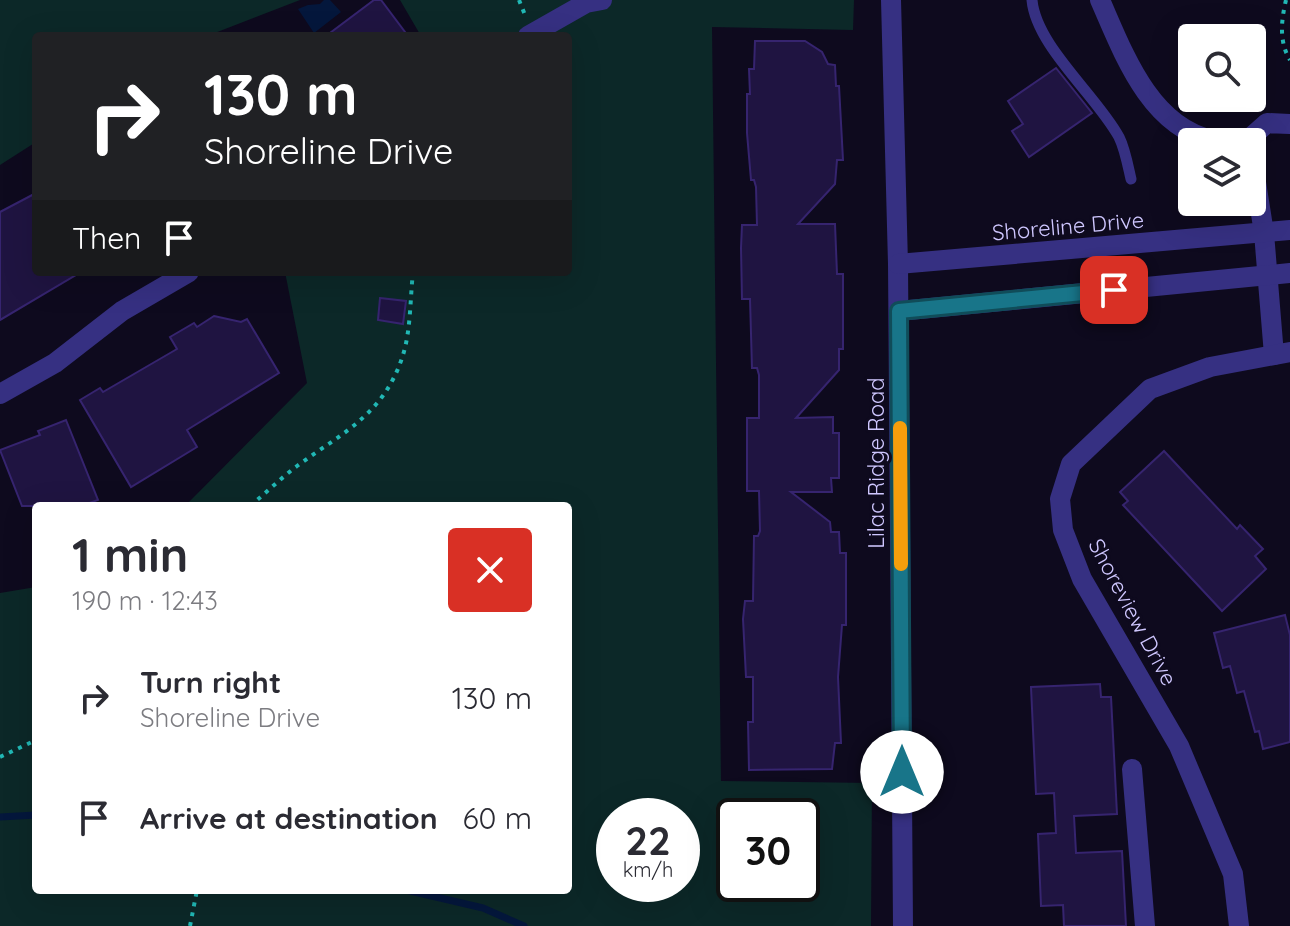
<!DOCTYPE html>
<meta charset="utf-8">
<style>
body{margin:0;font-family:Quicksand,sans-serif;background:#f7f7f7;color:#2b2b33;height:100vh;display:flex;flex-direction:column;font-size:30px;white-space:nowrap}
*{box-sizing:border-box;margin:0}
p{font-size:26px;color:#7c7c81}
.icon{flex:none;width:44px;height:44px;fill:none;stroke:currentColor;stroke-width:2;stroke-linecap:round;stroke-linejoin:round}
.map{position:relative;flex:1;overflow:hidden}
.drawer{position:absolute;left:32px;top:502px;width:540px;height:392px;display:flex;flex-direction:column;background:#fff;border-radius:8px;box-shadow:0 8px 32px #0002}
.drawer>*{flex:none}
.hud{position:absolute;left:32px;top:32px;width:540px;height:244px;border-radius:8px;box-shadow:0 8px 32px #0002;background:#202124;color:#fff;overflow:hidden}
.fabs{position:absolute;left:1178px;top:24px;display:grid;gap:16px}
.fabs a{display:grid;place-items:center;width:88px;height:88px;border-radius:8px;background:#fff;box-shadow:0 8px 32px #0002;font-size:40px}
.speed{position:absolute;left:596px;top:798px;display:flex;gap:16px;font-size:40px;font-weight:700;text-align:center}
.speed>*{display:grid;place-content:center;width:104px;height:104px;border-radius:50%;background:#fff;box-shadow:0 8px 32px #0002;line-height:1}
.speed small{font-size:20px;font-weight:400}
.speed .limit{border:4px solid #111;border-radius:12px;background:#fff;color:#111}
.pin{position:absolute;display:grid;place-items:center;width:68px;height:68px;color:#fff;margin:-34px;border-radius:16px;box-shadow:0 4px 12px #0006}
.me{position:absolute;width:88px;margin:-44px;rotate:0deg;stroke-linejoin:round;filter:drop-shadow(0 0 6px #0008)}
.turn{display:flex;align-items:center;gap:28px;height:168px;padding:0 40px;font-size:36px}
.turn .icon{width:104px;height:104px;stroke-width:2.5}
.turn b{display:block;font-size:56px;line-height:68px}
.then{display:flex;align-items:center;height:76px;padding:0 40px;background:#0003;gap:16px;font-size:30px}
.round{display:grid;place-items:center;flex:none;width:84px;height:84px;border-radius:8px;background:#f7f7f7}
.overview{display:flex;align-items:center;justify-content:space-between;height:136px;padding:0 40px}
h1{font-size:48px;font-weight:700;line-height:60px}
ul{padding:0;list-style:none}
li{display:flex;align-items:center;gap:24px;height:120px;padding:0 40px}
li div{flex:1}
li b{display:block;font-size:30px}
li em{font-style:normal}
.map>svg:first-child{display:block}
</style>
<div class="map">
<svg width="1290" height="926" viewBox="0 0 1290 926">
<rect width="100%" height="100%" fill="#0e0a1e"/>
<g fill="#0c2828" fill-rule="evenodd">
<path d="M0,0h300l-93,36h-171v106l-36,23z"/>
<path d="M400,0h454l-1,30 -141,-3 9,754 151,2 -1,143h-871v-333l36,-6v303h532v-384h-383l122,-123 -22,-111h283v-236h-147zM614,816h68v68h-68zM734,816h68v68h-68z"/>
</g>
<path fill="#04173c" d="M324,0h6l11,12 -27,21 -16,-24 10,-4 12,-1z"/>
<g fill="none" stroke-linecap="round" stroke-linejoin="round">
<g stroke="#04173c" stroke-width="7">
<path d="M0,817l36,-2"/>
<path d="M406,890l77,18 41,18"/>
</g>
</g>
<g fill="#1f1441" stroke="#36246f" stroke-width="2">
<path d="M374,0h7l27,36h-82z"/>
<path d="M755,41h50l17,11 6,12 7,1 1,21h3l4,74h-6l-2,24 -37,40h37l2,50h6v75h-4v21l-43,48 37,-1v16h6v45h-8l1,14h-41l39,30 1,10h8l1,21h6v72h-4l-4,52 3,66h-6l-3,26 -83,1 -1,-48h5v-45h-7l-3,-58 2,-18h8l1,-65h4l2,-5 -1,-40h-12v-73h12v-43l-2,-7h-5l-2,-69h-8l-1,-51 1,-23h15l-1,-38 -2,-7h-3l-4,-47v-39h3l-1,-25h5z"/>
<path d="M1056,68l36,45 -63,44 -17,-26 11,-7 -15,-23z"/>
<path d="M36,193v79h45l-81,48v-108z"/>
<path d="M380,298l26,3 -3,23 -25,-4z"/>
<path d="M214,316l27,6 6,-3 32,54 -92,57 10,17 -66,40 -51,-87 20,-12 3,4 74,-43 -7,-12 24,-14 3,4z"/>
<path d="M66,420l32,80 -17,6h-59l-22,-56 40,-15 -2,-4z"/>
<path d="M1164,451l73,78 3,-4 23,24 -8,7 11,13 -44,42 -99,-106 5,-4 -8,-9z"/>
<path d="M1285,615l5,20v107l-27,7 -4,-18 -4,1 -11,-41 -7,2 -7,-27 -7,2 -9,-35z"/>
<path d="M1100,684l1,13h10l6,117 -43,2 2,37 46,-2 4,75h-62l-1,-21 -22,1 -3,-72 18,-1 -2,-40 -18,1 -5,-107z"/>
</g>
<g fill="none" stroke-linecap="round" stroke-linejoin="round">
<g stroke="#21b8b5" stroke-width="4" stroke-dasharray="4 6" stroke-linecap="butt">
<path d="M519,0l6,15"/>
<path d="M1286,0c-5,21 -7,42 4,60"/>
<path d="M250,506c16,-13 31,-28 47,-40 45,-33 86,-51 105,-108 9,-26 8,-59 11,-86"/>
<path d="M0,757l36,-17"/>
<path d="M190,926l7,-36"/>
</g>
<path stroke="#363082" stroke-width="11" d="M1032,0c4,46 65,96 87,137 6,12 9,29 12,42"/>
<g stroke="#363082" stroke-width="20">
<path d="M891,0l7,264 5,662"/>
<path d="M1100,0c23,52 49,126 112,140 11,3 26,-1 37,-1"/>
<path d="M528,36l58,-33 16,-3"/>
<path d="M1250,142l-1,-3 18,-16 23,1"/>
<path d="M1252,157l12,76 10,122"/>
<path d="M898,264l392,-34"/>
<path d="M899,311l391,-38"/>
<path d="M0,394l55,-31 67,-52 67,-39"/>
<path d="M1132,769l13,157"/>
<path d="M1239,926l-6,-52 -54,-128 -97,-167 -19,-49 -3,-31 11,-35 79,-75 60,-22 80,-15"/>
</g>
</g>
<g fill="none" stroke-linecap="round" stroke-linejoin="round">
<defs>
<path id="route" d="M902,772l-3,-461 215,-21"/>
</defs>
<use href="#route" stroke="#104c59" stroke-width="20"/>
<use href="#route" stroke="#187589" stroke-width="14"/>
<path stroke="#f59e0b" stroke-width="14" d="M900,428l1,136"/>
</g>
<g text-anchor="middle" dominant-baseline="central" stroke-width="6" stroke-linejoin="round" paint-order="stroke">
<g font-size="22" fill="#cfc7ff" stroke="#0e0a1e">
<text transform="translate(1068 226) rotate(-5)">Shoreline Drive</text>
<text transform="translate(876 463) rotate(-90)">Lilac Ridge Road</text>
<text transform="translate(1133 612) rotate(62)">Shoreview Drive</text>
</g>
</g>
</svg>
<div class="fabs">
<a><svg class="icon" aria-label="search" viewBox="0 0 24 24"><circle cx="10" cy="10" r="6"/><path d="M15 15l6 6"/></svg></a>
<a><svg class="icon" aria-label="layers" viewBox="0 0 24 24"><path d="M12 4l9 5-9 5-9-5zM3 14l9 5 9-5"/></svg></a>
</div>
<div class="speed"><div>22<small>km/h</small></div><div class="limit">30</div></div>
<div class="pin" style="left:1114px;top:290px;background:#d93025"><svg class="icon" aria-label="arrive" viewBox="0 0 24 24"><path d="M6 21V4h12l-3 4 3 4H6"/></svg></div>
<svg class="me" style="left:902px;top:772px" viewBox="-20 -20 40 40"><circle r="19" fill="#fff"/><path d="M0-13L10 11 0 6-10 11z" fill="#187589"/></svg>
<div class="hud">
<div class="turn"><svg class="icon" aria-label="right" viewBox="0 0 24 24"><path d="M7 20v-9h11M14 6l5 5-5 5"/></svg><div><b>130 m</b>Shoreline Drive</div></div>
<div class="then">Then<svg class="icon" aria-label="arrive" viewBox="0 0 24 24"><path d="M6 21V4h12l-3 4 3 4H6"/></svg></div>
</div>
<section class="drawer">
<div class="overview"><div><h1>1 min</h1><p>190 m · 12:43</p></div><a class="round" style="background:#d93025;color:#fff"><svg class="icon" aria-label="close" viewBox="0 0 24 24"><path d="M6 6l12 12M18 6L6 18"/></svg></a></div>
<ul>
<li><svg class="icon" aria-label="right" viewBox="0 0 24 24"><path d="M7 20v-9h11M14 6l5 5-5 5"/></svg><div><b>Turn right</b><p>Shoreline Drive</p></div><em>130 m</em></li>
<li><svg class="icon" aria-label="arrive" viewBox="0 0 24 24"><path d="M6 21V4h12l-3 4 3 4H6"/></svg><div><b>Arrive at destination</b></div><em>60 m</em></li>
</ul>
</section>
</div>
